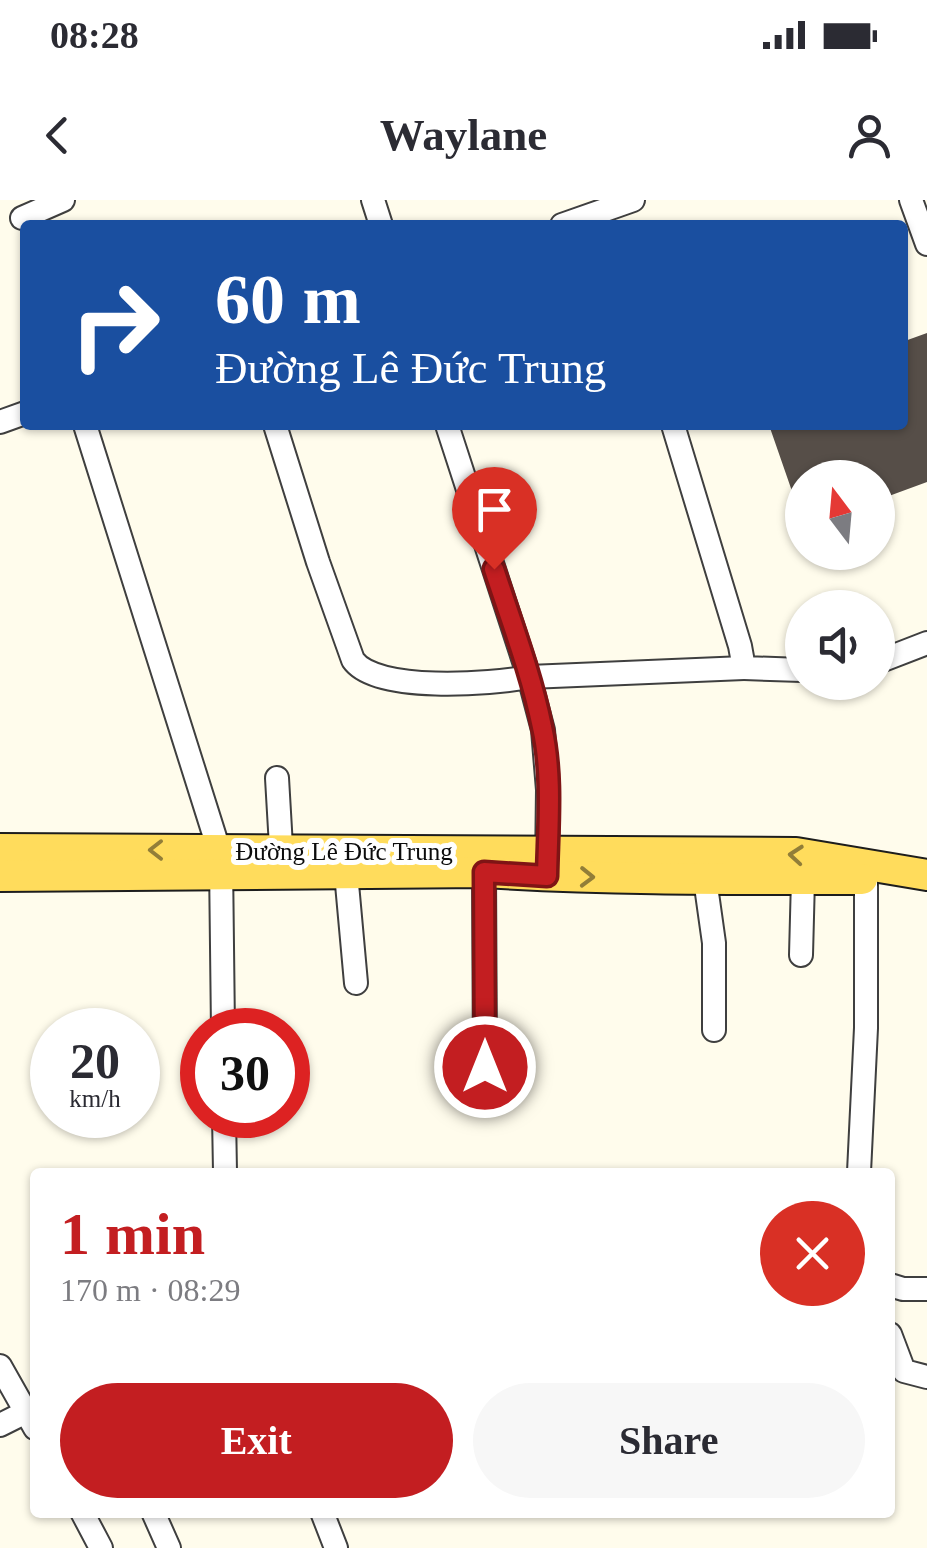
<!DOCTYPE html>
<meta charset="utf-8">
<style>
body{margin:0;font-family:Georgia,serif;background:#f7f7f7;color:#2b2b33;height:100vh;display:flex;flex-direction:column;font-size:38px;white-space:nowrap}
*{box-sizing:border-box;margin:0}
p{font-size:32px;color:#7c7c81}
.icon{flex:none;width:55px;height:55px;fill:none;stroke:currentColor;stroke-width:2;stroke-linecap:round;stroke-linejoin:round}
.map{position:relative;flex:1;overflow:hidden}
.drawer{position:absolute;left:30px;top:968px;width:865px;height:350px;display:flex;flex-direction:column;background:#fff;border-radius:10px;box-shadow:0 2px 8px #0004}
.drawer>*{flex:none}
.guide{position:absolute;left:20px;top:20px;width:888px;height:210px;border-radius:10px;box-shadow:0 2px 8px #0004;background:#1a4fa0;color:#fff;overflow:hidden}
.needle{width:65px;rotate:344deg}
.tools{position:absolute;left:785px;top:260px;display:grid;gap:20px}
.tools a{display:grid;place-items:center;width:110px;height:110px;border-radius:50%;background:#fff;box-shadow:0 2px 8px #0004;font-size:50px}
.speed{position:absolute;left:30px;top:808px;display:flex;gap:20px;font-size:50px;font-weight:700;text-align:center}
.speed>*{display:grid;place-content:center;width:130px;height:130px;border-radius:50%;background:#fff;box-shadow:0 2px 8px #0004;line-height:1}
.speed small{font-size:25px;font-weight:400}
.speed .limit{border:15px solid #d22;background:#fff;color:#111}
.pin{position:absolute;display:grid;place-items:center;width:85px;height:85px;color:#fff;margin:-102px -42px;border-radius:50% 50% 50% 0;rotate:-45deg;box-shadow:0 0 10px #0007}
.pin .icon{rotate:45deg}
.me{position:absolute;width:110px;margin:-55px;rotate:0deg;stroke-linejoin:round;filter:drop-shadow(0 0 8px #0008)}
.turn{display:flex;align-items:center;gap:35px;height:210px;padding:0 30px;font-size:45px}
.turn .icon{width:130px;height:130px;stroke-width:2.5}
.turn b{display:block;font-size:70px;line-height:85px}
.round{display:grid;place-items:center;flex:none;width:105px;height:105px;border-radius:52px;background:#f7f7f7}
.summary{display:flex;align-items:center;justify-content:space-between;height:170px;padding:0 30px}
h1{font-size:60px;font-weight:700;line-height:75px;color:#c31e21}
.action{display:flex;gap:20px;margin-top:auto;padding:20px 30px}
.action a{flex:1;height:115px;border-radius:60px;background:#c31e21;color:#fff;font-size:40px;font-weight:700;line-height:115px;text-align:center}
.action a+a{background:#f7f7f7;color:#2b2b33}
.status{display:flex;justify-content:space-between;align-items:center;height:70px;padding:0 50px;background:#fff;direction:ltr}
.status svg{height:28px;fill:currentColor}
header{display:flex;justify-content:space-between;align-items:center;height:130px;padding:0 30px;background:#fff;font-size:45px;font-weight:700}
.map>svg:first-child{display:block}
</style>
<div class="status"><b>08:28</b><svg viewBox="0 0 49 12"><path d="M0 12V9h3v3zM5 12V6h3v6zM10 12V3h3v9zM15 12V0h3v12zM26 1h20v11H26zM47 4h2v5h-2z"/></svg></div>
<header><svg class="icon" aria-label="back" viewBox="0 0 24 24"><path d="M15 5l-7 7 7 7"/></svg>Waylane<svg class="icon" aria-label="person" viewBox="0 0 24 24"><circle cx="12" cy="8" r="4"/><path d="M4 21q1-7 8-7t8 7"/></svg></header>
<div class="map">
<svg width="927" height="1348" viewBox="0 0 927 1348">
<rect width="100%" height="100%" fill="#fffcec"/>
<path fill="#564e48" d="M927,133v149l-49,18v-22h-76v42l-33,-95h133v-83z"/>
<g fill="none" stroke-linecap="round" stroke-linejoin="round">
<defs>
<g id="minor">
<path d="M373,0l8,25"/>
<path d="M911,0l16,44"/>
<path d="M22,18l41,-18"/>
<path d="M562,25l71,-25"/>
<path d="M0,222l25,-9"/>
<path d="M85,225l134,425 2,12 2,168"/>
<path d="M275,225l43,137 35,98c23,33 138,24 176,17l215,-9"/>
<path d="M447,225l82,252 14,53 5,60 -1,77"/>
<path d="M673,225l67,221 4,22 58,2"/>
<path d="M878,462l49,-19"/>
<path d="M277,578l5,86"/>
<path d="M484,672l1,195"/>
<path d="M346,673l10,110"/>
<path d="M705,679l9,64v87"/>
<path d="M801,755l2,-76"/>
<path d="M224,915l1,57"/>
<path d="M859,972l7,-144v-149"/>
<path d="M890,1085l13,4h24"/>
<path d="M890,1134l14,37 23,6"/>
<path d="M0,1166l35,62"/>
<path d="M0,1225l26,-13"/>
<path d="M82,1312l19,36"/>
<path d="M153,1312l16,36"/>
<path d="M322,1312l14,36"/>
</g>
<g id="major">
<path d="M0,649l796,4 131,22"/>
<path d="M0,676l484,-4c126,8 252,7 378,7"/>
</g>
</defs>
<use href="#minor" stroke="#3f3f3f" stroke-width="26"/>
<use href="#major" stroke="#1d1d1d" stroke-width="34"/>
<use href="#minor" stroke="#fff" stroke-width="22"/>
<use href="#major" stroke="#ffdc5c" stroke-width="30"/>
</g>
<defs><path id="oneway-chevron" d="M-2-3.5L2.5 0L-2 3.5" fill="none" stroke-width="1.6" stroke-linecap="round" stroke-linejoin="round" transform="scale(2.5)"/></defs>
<g stroke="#927e38">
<use href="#oneway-chevron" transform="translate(156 650) rotate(-180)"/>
<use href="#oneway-chevron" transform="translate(796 655) rotate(-175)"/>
<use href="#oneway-chevron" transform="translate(587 677) rotate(1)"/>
</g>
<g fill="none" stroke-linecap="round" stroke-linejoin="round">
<defs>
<path id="route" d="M485,867l-1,-195 63,4c1,-49 6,-101 -5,-149 -11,-54 -31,-106 -48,-158"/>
</defs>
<use href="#route" stroke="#7f1415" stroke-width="25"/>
<use href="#route" stroke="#c31e21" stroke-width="18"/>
</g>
<g text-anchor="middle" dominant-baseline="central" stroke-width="10" stroke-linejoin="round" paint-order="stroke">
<g font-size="25" fill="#0c0c0c" stroke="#fff">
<text x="344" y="651">Đường Lê Đức Trung</text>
</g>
</g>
</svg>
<div class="tools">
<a><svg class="needle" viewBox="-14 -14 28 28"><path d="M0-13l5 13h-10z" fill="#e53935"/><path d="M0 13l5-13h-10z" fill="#7c7c81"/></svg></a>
<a><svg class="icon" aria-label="sound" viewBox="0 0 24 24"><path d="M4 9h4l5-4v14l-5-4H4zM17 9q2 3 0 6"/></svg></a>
</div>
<div class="speed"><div>20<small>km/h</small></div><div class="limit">30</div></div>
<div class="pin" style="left:494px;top:369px;background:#d93025"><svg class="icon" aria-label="arrive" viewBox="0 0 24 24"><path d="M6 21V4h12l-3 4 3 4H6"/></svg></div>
<svg class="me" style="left:485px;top:867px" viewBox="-20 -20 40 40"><circle r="17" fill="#c31e21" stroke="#fff" stroke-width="3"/><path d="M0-11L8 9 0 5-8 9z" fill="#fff"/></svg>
<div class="guide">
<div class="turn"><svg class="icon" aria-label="right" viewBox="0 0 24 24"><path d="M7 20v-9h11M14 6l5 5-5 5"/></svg><div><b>60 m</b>Đường Lê Đức Trung</div></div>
</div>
<section class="drawer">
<div class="summary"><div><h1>1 min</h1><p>170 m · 08:29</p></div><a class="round" style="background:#d93025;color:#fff"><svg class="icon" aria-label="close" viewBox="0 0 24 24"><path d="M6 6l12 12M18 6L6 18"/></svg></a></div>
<div class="action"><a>Exit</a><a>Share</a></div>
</section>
</div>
